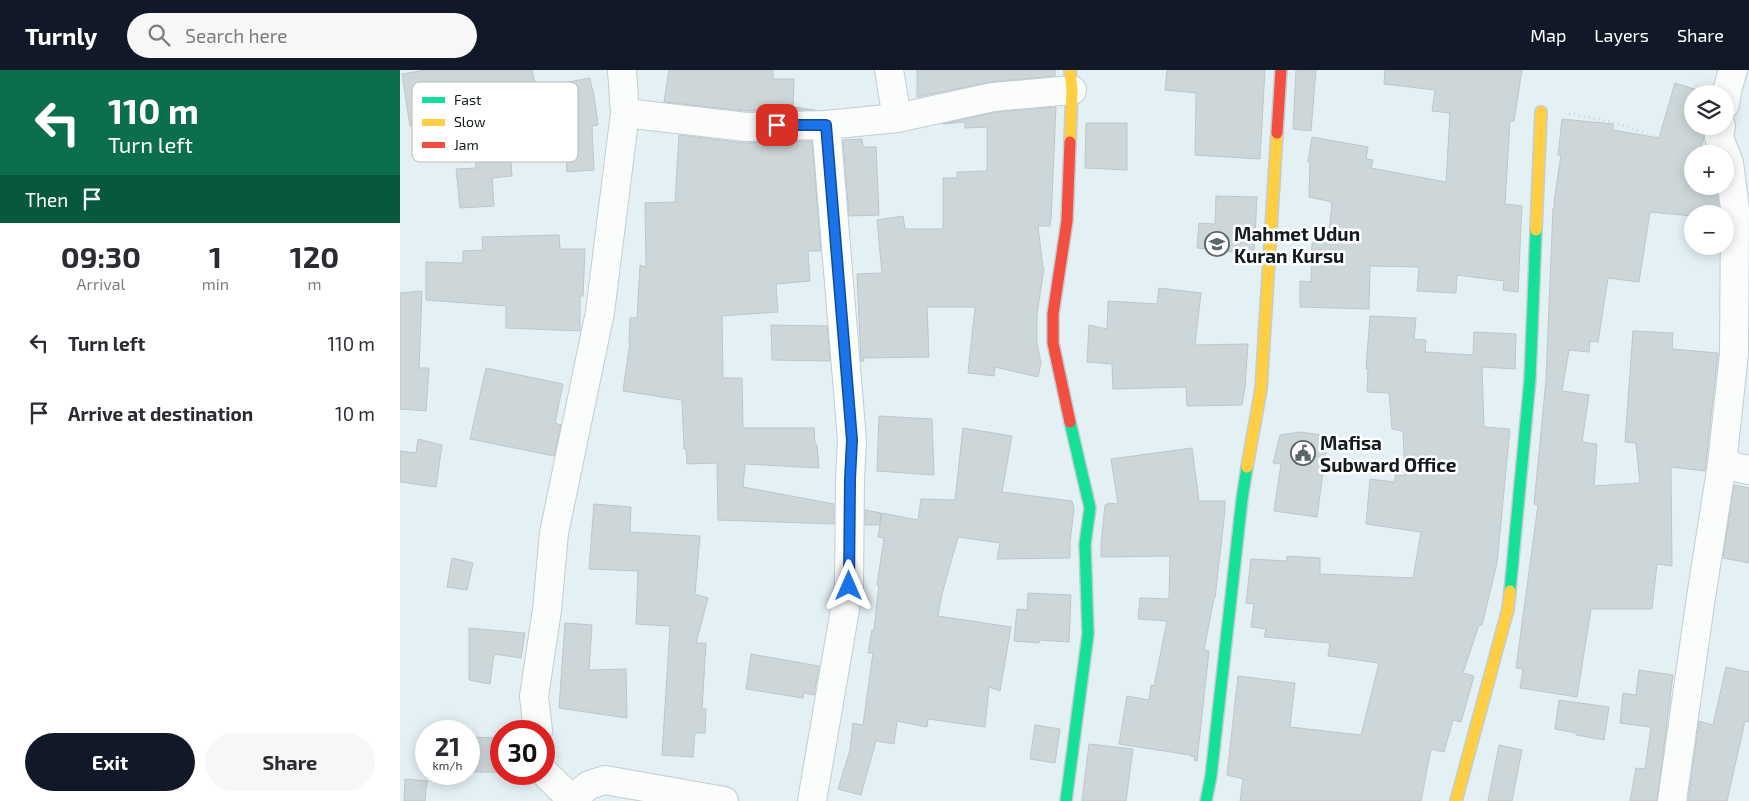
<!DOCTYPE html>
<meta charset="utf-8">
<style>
body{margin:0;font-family:"Exo 2",sans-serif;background:#f7f7f7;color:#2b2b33;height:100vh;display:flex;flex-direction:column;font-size:19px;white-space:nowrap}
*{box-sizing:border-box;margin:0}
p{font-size:16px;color:#7c7c81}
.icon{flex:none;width:28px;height:28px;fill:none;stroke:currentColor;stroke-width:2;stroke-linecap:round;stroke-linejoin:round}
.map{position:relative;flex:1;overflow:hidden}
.drawer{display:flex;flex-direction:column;background:#fff;width:400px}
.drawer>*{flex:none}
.hud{background:#0b6e4f;color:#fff;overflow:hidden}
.buttons{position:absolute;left:1284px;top:15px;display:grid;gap:10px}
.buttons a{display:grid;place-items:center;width:50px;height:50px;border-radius:50%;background:#fff;box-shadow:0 2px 12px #0003;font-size:25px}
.speed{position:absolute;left:15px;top:650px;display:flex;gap:10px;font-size:25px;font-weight:700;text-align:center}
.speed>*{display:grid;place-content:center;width:65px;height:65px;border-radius:50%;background:#fff;box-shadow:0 2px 12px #0003;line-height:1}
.speed small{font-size:12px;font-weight:400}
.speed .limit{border:8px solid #d22;background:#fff;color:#111}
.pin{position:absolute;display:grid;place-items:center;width:42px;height:42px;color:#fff;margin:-21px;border-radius:10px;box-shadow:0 2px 8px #0006}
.me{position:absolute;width:55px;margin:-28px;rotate:0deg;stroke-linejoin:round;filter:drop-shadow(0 0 4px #0008)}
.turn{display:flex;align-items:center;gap:18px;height:105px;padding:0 25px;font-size:22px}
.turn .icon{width:65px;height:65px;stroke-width:2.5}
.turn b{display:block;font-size:35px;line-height:42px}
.then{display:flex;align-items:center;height:48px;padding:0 25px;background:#0003;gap:10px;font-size:19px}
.eta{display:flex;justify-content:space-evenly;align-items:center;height:85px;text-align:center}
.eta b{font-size:30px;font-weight:700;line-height:35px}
.primary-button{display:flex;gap:10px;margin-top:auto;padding:10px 25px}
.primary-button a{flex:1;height:58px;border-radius:30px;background:#111827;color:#fff;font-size:20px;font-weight:700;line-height:58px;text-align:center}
.primary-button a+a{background:#f7f7f7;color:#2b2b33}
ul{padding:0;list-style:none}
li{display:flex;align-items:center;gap:15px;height:70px;padding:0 25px}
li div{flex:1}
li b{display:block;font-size:19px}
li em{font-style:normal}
header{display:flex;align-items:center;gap:30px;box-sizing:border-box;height:70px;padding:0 25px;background:#111827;color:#fff}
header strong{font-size:24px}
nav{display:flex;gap:28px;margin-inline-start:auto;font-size:18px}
.search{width:350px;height:45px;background:#f7f7f7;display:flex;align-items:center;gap:12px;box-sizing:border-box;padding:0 18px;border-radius:28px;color:#7c7c81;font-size:19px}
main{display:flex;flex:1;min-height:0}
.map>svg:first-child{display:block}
</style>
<header>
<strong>Turnly</strong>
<div class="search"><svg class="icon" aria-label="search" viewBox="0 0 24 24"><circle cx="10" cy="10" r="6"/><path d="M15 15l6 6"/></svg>Search here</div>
<nav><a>Map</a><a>Layers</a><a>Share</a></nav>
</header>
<main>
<section class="drawer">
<div class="hud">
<div class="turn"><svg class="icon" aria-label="left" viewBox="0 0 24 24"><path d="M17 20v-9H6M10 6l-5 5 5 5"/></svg><div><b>110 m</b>Turn left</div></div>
<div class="then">Then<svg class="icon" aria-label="arrive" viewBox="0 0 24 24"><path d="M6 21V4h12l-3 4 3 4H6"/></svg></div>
</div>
<div class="eta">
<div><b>09:30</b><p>Arrival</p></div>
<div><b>1</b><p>min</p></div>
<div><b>120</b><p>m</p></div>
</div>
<ul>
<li><svg class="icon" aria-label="left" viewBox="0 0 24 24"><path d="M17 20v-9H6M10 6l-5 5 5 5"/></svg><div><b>Turn left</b></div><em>110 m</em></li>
<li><svg class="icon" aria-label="arrive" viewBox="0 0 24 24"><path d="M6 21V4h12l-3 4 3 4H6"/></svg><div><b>Arrive at destination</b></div><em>10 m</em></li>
</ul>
<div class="primary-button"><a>Exit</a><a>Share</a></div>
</section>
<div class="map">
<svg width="1349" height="731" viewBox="0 0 1349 731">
<rect width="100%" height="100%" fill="#e3f0f4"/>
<g fill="#cdd7da" stroke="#bdc7cb">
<path d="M26,0h106l4,18 54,-10 2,11h1l5,36 -6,1 2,44 -27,2 -1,-14 -55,3 1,15 -20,2 2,28 -34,2 -4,-39 20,-1 -3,-52 -63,10 -8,-52z"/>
<path d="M269,0h104v9h21l-1,28 22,3 -68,1 -83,-9z"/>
<path d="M517,0h138v6l-65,6 -73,15z"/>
<path d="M767,0h98l-5,89 -65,-4 1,-62 -31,-3z"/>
<path d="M896,0h20l-5,61 -18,-2z"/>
<path d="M985,0h137l-8,51h-4l-5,83 17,2 -4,86 -15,-2 1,-9 -47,-6 -1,18 -39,-2 2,-24 -49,-1 -1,43 -69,-2v-26l11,1 1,-39h16l4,-41 -23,-5 1,-34 -2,-1 4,-25 56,10 -2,12 7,1 -2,8 75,14 4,-69 -18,-2 3,-21 -51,-6z"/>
<path d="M1275,13l35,11h-18v32h13l-1,13 -5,15h-7v22l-3,10h27l3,28h-27v2l-42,-4 -11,70 -31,-4 -10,64 -8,-1 -1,11 -20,-2 -7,41 27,4 -7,47 15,2 -3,42 46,-3 -4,-40 -11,-1 8,-111 40,2 -1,16 46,4 -13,118 -34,-4 1,99 -15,-2 -5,45h-61l-14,88 -57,-9 3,-19 -7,-1 22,-163 -4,-1 12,-124 7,-172h2l-1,-6 7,-47h-3l4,-36 51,5v6l46,8z"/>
<path d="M656,37l-5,113 -1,6h-12l5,42h1l-7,46v29l4,20 -3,14 -43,-10 -1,9 -26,-3 7,-66h-48l2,50 -66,1 1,3h-3l-4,-87 25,-1 -5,-53 26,-4 2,13h38v-51h14v-6l30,-1v-44l-22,1v-6l-22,2 52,-12z"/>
<path d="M686,53h41v47l-42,-2z"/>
<path d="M279,65l65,8 68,-2 9,110h-13l2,30 -34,3 2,28 -56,4 1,62h19l1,50h71l1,17h2l2,23 -74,-4 -2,23 91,17v20l-116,-4 -1,-57 -30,1 -1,-15h-2l-2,-49 -59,-9 7,-49h-1l1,-24h7l3,-53 6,2 -1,-64 30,-1z"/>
<path d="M462,69l1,8h13l3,68 -30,1 -6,-76z"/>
<path d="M816,126l41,1 -3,57 -57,-6 2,-25 16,1z"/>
<path d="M159,165l1,14h25l-2,47h-3v35l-74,-3v-22l-80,-6v-38l37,1v-12l20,-1 -1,-13z"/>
<path d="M759,218l42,5 -6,52 53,-1 -3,43 -3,18 -55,1 -1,-19 -73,2 -1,-25 -25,-2 2,-37 18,4 1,-28 49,3z"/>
<path d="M22,221l-3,77h10l-3,43 -26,-2v-116z"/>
<path d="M970,246l46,2 -2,21 12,1 -1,12 48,3 1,-23 42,2 -1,35 -33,-2 2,60 26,2 -13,134 -15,62h-3l-16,48 11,3 -13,46 -8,-2 -9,32 -13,-3 -10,52h-181l3,-22 -16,-4 11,-99 57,7 -5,44 71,8 18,-72 -51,-7 2,-13 -66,-6 2,-8 -15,-2 3,-23 -8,-1 5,-44 36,2v-5l33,2v16l93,4 8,-46 -55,-8 4,-45 24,3 2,-8 9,2 -2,-45 -11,-2 -3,-36 -22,-1 1,-23h-2z"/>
<path d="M371,255l56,1 3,35 -58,-1z"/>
<path d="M86,298l77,16 -8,39 6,2 -7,31 -84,-17z"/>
<path d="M479,346l53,3 2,56 -57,-4z"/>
<path d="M563,358l49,8 -10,56 70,9 2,8 -4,33v16l-73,1 3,-16 -42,-6 -16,57 -4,22 73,11 -11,64 -11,-4 -4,40 -57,-8 -1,8 -30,-6 -3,23 -18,-3 -15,54 -23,-6 12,-39 3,-27 10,2 10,-72h-5l4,-23h2l5,-45h-2l7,-47 -6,-1 4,-24 36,7 3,-21 34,1z"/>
<path d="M901,362l27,4 -11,81 -43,-6 7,-47 -8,-1 7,-28z"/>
<path d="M18,369l24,6 -6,42 -36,-5v-31l16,2z"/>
<path d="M792,378l7,53h26v9l-10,88h-1l-10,52 5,1 -12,110 -3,-1 1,-3 -5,-1v-1l-71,-11 8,-48 22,4 2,-15 3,1 13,-65 -29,-2 2,-21 29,1 1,-43 -69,1v-12l4,-40h3v-2l10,1 -7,-45z"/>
<path d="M1334,415l15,3v75l-26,-5z"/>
<path d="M194,434l37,3 -1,25 70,4 -5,58 13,4 -12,45h10l-4,66h4l-1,24h-10l-2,24 -31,-2 8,-129 -34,-2 2,-53 -49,-2z"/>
<path d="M465,440l16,3 -1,12h-15z"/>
<path d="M52,488l21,5 -6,27 -20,-3z"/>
<path d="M628,523l43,2 -2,47 -29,-2 -1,3 -25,-2 3,-32 10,1z"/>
<path d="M165,553l27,2 -3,45 37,-1 1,49 -68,-10z"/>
<path d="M69,558l56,5 -4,25 -27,-4 -4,30 -21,-4z"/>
<path d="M351,584l68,12 -5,29 -10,-2 -1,5 -57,-9z"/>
<path d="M1326,597l23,5v50l-4,-1 -18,80h-39l11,-80 14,4z"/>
<path d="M1239,600l34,5 -16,126h-27l6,-33 9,1 6,-42 -31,-4 3,-30 13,2z"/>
<path d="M1159,630l50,7 -5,33 -28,-5v-2l-21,-4z"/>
<path d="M635,655l25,4 -5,34 -25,-4z"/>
<path d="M69,667l32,1v34h-32z"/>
<path d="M689,674l44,5 -7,52h-44z"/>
<path d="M1099,675l23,5 -10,51h-24z"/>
<path d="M5,709l22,2 -2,20h-21z"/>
</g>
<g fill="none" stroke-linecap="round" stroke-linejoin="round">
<defs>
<g id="street">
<path d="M489,0l8,48"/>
<path d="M1325,34l2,-13 6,-21"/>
<path d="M225,43l121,14 80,-2 71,-7 96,-21 79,-7"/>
<path d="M1322,394l27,6"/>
<path d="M138,661l-4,-35 13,-86 7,-77 46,-221 25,-199 -3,-43"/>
<path d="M144,702l28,28"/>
<path d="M170,731l19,-16 16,-5 119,21"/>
<path d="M412,731l37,-215 1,-107 2,-39 -26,-315"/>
<path d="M1272,731l29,-204 21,-133 12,-110 1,-145 -6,-46 -10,-26 2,-11"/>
</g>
<g id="fast">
<path d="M1110,521l20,-212 6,-149"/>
<path d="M666,731l22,-167 -3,-90 5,-36 -20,-86"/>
<path d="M806,731l5,-25 31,-277 5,-32"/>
</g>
<g id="slow">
<path d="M670,0l2,20 -2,52"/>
<path d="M1136,160l5,-118"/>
<path d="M847,397l14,-78 16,-256"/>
<path d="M1056,731l52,-192 2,-18"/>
</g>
<g id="jam">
<path d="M877,63l4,-63"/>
<path d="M670,352l-17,-79v-29l14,-93 3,-79"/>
</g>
</defs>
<use href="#street" stroke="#c3cdd1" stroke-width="30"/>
<use href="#fast" stroke="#c3cdd1" stroke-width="14"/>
<use href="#slow" stroke="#c3cdd1" stroke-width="14"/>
<use href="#jam" stroke="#c3cdd1" stroke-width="14"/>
<path stroke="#d0d4d5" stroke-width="3" stroke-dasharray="1 4" stroke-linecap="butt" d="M1169,44c26,4 51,9 75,19 18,6 33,16 51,21"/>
<use href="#street" stroke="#fbfdfd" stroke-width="28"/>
<use href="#fast" stroke="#16e098" stroke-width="11"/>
<use href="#slow" stroke="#ffcf43" stroke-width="11"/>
<use href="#jam" stroke="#f24e42" stroke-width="11"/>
</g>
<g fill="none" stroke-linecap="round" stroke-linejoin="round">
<defs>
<path id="route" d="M377,55h49l26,315 -2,39 -1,107"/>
</defs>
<use href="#route" stroke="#114b97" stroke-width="12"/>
<use href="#route" stroke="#1a73e8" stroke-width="9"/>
</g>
<defs>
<symbol id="school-ring" viewBox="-11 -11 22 22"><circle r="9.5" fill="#fff" stroke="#5b6669" stroke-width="1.5"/><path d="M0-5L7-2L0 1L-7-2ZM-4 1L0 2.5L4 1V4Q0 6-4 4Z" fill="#5b6669"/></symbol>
<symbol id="civic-ring" viewBox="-11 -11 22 22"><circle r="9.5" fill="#fff" stroke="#5b6669" stroke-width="1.5"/><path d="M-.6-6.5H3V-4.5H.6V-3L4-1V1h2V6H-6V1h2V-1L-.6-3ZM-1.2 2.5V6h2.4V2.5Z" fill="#5b6669"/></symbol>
</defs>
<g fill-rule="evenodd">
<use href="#school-ring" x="803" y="160" width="28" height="28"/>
<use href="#civic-ring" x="889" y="369" width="28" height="28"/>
</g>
<g text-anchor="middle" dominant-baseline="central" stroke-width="5" stroke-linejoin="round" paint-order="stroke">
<g font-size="19" font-weight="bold" fill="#121b1e" stroke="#fff" text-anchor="start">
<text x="834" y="163">Mahmet Udun<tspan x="834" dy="22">Kuran Kursu</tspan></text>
<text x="920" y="372">Mafisa<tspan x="920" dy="22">Subward Office</tspan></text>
</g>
</g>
<rect x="12" y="12" width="166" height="80" rx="8" fill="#fff" stroke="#b8bbbc" stroke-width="1"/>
<rect x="22" y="27" width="23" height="6" fill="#16e098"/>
<rect x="22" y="49" width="23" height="7" fill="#ffcf43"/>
<rect x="22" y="72" width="23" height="6" fill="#f24e42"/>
<g font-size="14" fill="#121b1e">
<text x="54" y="35">Fast</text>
<text x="54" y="57">Slow</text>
<text x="54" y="80">Jam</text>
</g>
</svg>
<div class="buttons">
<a><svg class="icon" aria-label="layers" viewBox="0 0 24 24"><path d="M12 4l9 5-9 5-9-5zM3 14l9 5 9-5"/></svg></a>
<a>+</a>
<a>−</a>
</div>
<div class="speed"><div>21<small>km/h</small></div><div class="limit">30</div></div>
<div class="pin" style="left:377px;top:55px;background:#d93025"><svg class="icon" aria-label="arrive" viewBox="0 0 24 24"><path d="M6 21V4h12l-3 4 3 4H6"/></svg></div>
<svg class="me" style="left:449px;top:516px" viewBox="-20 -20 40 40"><path d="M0-17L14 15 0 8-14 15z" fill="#1a73e8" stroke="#fff" stroke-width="4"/></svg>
</div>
</main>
